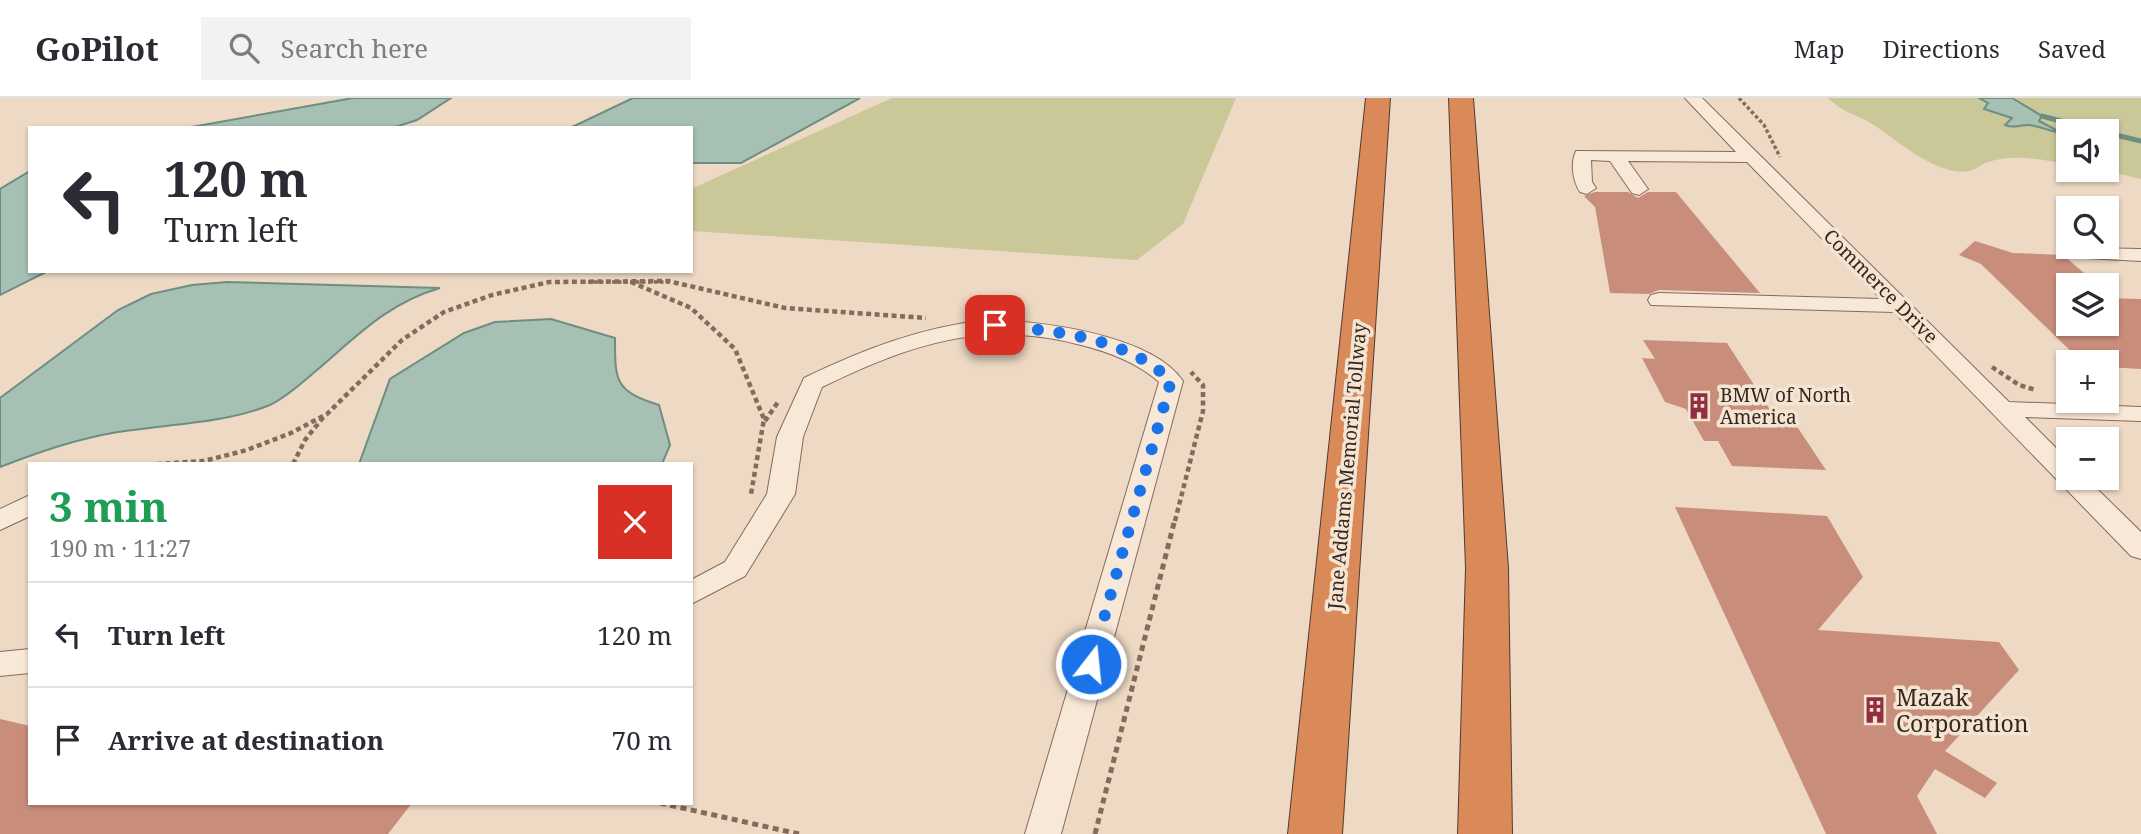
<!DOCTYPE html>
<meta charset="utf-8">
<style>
body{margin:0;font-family:"Noto Serif",serif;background:#f2f2f3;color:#2b2b33;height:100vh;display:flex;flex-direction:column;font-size:26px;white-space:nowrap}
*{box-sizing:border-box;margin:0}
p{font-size:23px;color:#7c7c81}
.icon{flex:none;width:38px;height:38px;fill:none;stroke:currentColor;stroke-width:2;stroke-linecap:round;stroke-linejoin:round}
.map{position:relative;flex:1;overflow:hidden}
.panel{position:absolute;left:28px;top:364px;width:665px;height:343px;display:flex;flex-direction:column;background:#fff;border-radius:0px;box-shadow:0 2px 5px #0004}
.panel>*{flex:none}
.hud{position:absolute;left:28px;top:28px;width:665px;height:147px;border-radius:0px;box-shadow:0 2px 5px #0004;background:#fff;color:#2b2b33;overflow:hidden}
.tools{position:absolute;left:2056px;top:21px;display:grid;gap:14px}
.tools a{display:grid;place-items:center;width:63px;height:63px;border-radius:0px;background:#fff;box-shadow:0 2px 5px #0004;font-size:35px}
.pin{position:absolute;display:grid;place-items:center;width:60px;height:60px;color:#fff;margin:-30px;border-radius:14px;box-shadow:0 4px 10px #0006}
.me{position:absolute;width:77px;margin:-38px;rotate:16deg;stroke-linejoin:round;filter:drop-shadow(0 0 5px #0008)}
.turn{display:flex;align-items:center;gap:24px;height:147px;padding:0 21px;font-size:32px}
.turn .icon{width:91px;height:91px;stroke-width:2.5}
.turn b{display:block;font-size:49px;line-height:60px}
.round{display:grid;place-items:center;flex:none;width:74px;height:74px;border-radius:0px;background:#f2f2f3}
.headline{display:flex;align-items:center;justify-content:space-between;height:119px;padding:0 21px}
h1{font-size:42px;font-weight:700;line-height:52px;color:#1e9e55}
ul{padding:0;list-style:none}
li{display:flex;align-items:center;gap:21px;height:105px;padding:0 21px;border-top:2px solid #e1e1e2}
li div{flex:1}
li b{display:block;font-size:26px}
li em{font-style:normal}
header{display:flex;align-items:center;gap:42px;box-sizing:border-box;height:98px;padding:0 35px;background:#fff;border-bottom:2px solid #e1e1e2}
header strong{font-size:33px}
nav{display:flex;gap:38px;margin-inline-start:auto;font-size:24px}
.search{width:490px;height:63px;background:#f2f2f3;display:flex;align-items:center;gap:18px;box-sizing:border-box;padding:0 24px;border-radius:0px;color:#7c7c81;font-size:26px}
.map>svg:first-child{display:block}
</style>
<header>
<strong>GoPilot</strong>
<div class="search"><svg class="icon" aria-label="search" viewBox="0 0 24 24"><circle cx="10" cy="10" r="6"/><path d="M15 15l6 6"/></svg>Search here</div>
<nav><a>Map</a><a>Directions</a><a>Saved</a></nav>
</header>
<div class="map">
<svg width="2141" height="736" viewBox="0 0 2141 736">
<rect width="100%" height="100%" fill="#edd9c4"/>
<g fill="#cac798">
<path d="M892,0h344l-53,126 -46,36 -446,-29v-42z"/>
<path d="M1828,0h151l9,5 -3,6 28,9 -7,6c10,5 13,0 24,1 8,0 18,6 30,7l-22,-11 3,-4 -29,-19h129v81l-38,-9h4v-39h-39v34c-25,-6 -54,-11 -80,-3 -7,2 -12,8 -19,9 -31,6 -71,-30 -95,-46 -19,-12 -28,-10 -46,-27z"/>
</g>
<g fill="#a6c0b4" stroke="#6d8e80" stroke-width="2">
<path d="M353,0h98l-34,22 -25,8h-206z"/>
<path d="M633,0h227l-119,65h-50v-35h-121z"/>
<path d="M1979,0h33l30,18 -3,5 23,12c-10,-1 -26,-8 -34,-8 -10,0 -14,4 -23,0l7,-7 -28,-9 4,-6z"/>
<path d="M30,73v100h18l-48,24v-106z"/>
<path d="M227,184l213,6c-52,15 -83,48 -123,82 -14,12 -30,27 -47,35 -47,19 -103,19 -152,27 -42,7 -79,20 -118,35v-69l118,-88 33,-16 41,-9z"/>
<path d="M551,221l64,19c0,44 0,53 44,67l11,40 -8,19h-303l31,-85 74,-46 31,-11z"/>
</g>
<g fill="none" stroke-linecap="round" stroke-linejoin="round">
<g stroke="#6d8e80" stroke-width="5">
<path d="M2042,18l55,15"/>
<path d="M2107,35l34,8"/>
</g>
</g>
<g fill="#c98e7b">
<path d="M1595,94h33l10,6 10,-6h28l84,101 -101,-3 -10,4 -39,-1 -15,-86 -11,-11z"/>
<path d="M1975,143l38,12 50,2 35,30h-30v39h39v-26l34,1v70l-34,-2v-5h-25l-101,-98 -22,-9z"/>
<path d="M1643,242l84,3 51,79h16l32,48 -94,-4 -14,-25h-14l-18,-32 -21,-7 -23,-44 13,1z"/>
<path d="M1675,409l152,9 36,61 -45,53 181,12 20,28 -74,81 52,32 -12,15 -50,-29 -18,27 20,38h-111z"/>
<path d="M0,621l30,7v77h382l-24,31h-388z"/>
</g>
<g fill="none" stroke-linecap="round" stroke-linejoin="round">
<defs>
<g id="minor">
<path d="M1685,0h17l307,304 132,5v14l-116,-4 43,43v18h18l55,54v27l-10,-3 -237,-244 -243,-7 -3,-5 3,-5 8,-2 222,6 -134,-137 -119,-1 20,28 -9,6 -7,-2 -22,-32 -19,-1 1,22 4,6 -9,6 -7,-2c-7,-11 -10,-28 -4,-41l160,1z"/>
<path d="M2092,150l49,1v12l-56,-3 -3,-4 3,-4z"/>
<path d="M984,222c53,0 167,14 199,61l-122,453h-36l134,-452c-21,-19 -50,-30 -78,-37 -98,-26 -170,-1 -259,42l-19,50 -8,57 -50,82 -54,28v-24l34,-18 42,-68 10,-57 27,-59c58,-28 115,-50 180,-58z"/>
<path d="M30,397v21l-30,14v-21z"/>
<path d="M30,551v24l-30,3v-24z"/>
</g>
<g id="highway">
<path d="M1366,0h24l-48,736h-54z"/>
<path d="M1449,0h24l35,470 4,266h-54l8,-266z"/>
</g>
</defs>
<use href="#minor" stroke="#866b5b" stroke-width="2"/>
<use href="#highway" stroke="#543a2f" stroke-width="2"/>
<g stroke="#866b5b" stroke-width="3.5" stroke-dasharray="3.5 2.5" stroke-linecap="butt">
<path d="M1739,0l25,27 16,32"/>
<path d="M582,184h89"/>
</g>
<g stroke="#866b5b" stroke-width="4.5" stroke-dasharray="5 3.5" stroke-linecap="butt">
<path d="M631,184l60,26 44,41 29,70 -13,75"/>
<path d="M1992,269l27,18 17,5"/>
<path d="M765,323l13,-19"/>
<path d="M157,366l47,-3 43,-11 44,-17 36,-19 75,-74 42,-28 48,-17 57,-13 119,-1 117,27 141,10"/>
<path d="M293,366l12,-24 20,-25"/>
<path d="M1175,423l28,-110v-26l-12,-13"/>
</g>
<g stroke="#866b5b" stroke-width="5" stroke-dasharray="6 4.5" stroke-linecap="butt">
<path d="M660,705l139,31"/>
<path d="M1095,736l80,-315"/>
</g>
<use href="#minor" fill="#f8e8d7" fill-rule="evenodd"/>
<use href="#highway" fill="#d98a58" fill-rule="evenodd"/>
</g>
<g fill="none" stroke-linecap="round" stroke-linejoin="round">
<path stroke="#1a73e8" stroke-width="12" stroke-dasharray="0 21.6" d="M995,227c59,6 132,12 176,56l-80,283"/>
</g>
<defs>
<symbol id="building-bare" viewBox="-9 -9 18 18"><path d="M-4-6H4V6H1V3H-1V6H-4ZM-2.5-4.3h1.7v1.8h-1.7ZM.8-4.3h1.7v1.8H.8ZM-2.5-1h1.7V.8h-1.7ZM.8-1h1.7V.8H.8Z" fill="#932d40" stroke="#f4e5d3" stroke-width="2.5" paint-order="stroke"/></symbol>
</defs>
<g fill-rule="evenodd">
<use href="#building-bare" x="1680" y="289" width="38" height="38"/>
<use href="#building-bare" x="1856" y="593" width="38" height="38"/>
</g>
<g text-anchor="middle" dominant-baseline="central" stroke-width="7" stroke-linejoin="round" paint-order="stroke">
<g font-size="19" fill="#37261f" stroke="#f4e5d3">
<text transform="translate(1881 188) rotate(45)">Commerce Drive</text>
<text transform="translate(1347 368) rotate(-85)">Jane Addams Memorial Tollway</text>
</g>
<g font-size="19" fill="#37261f" stroke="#f4e5d3" text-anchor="start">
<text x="1720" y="297">BMW of North<tspan x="1720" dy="22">America</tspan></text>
</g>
<g font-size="23" fill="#37261f" stroke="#f4e5d3" text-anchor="start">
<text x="1896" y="599">Mazak<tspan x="1896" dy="26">Corporation</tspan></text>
</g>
</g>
</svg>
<div class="tools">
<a><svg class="icon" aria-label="sound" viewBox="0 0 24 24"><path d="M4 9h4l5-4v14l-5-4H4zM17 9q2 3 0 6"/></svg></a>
<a><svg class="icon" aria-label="search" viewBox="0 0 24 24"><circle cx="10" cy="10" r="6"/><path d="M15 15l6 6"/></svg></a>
<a><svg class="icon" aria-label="layers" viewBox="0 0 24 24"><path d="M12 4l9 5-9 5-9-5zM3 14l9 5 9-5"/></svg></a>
<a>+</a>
<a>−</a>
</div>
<div class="pin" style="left:995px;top:227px;background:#d93025"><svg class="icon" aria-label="arrive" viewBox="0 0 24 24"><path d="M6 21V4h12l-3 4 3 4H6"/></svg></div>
<svg class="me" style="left:1091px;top:566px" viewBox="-20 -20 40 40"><circle r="17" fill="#1a73e8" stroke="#fff" stroke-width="3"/><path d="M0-11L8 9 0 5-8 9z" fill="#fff"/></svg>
<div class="hud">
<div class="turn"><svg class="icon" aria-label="left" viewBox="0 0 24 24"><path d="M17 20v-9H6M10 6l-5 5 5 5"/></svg><div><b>120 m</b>Turn left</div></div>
</div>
<section class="panel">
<div class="headline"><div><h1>3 min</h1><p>190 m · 11:27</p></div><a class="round" style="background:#d93025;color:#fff"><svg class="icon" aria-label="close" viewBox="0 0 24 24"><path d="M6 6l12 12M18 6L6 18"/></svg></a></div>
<ul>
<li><svg class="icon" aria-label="left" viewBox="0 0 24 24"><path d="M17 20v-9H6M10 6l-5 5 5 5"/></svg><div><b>Turn left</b></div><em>120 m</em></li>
<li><svg class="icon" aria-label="arrive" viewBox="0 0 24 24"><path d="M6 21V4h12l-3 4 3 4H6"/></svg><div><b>Arrive at destination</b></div><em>70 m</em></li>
</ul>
</section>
</div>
